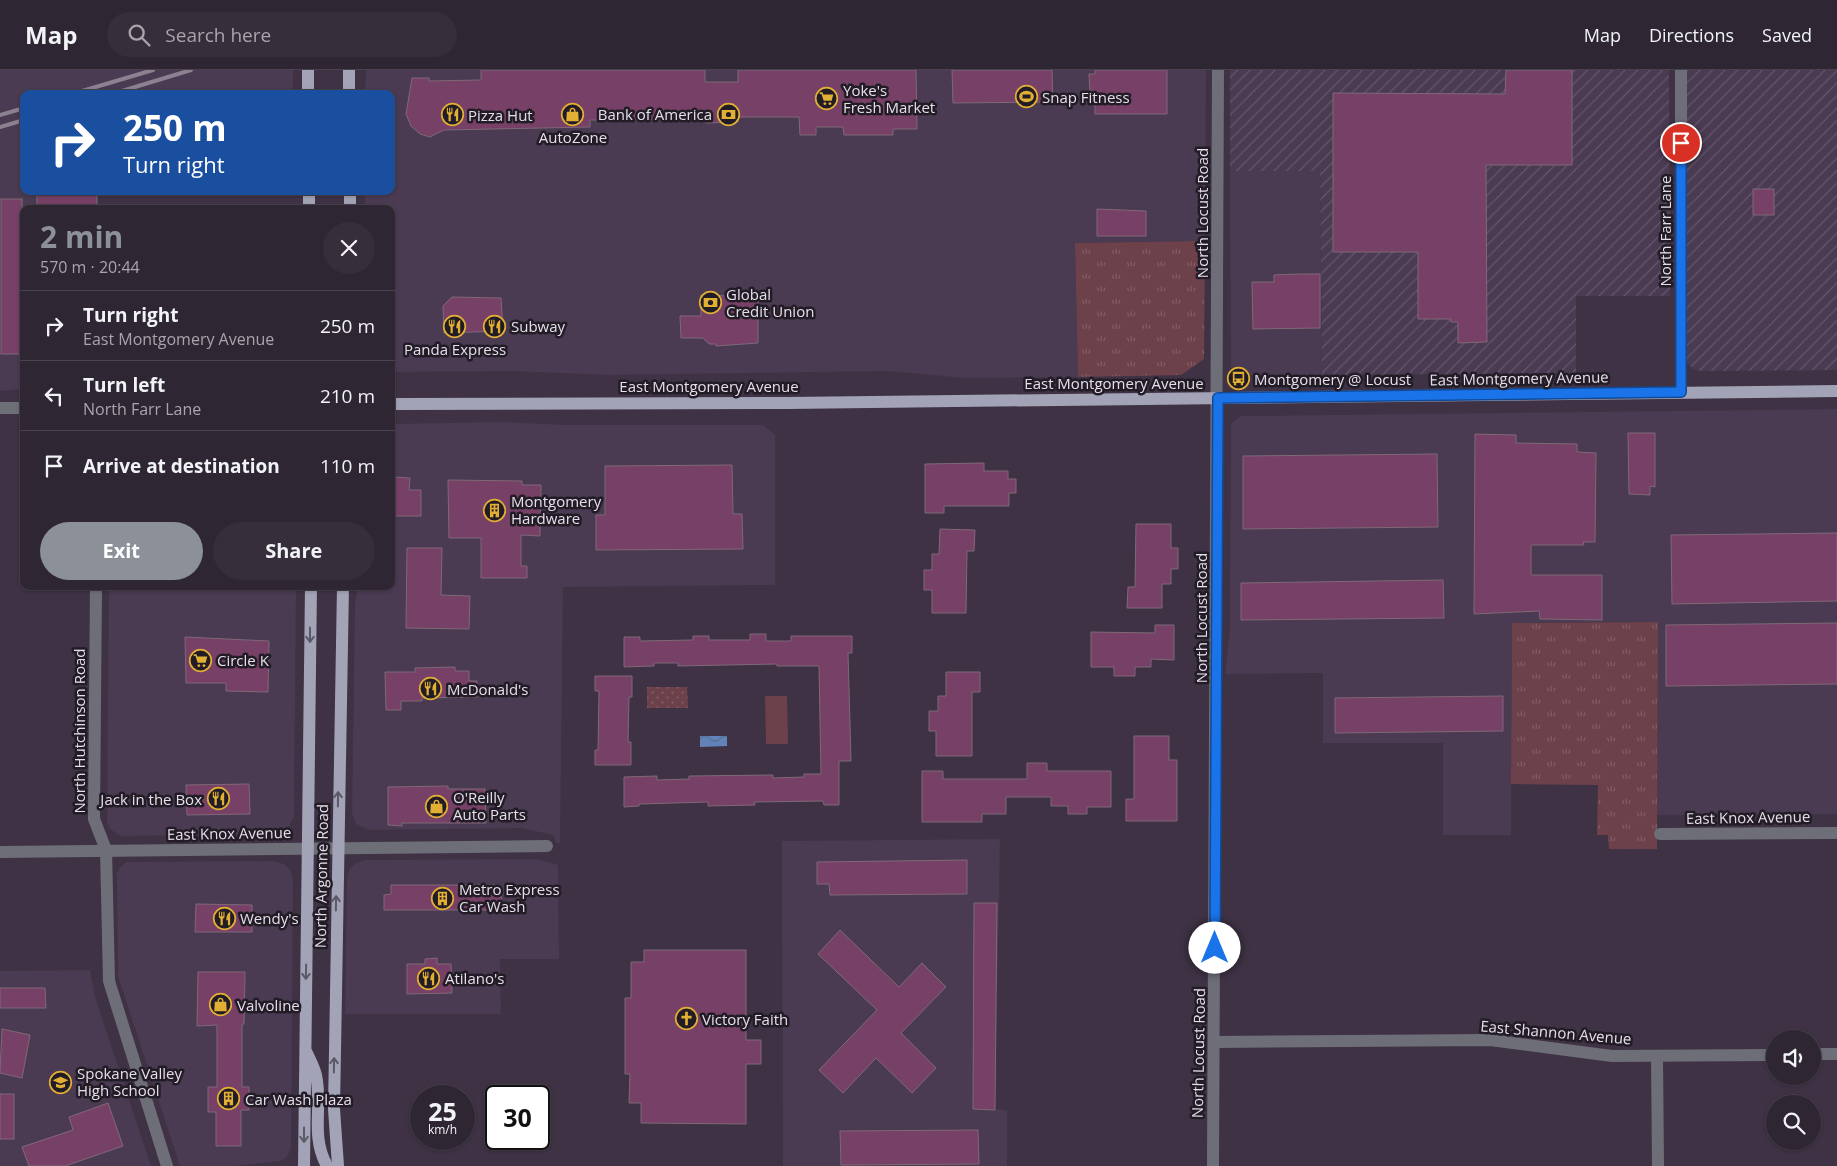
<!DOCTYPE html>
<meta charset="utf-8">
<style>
body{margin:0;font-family:"Open Sans",sans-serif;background:#362e3b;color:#f1f3f6;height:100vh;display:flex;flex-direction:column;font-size:19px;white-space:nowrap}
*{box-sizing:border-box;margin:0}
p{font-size:16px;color:#a7a5ac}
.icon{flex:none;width:28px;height:28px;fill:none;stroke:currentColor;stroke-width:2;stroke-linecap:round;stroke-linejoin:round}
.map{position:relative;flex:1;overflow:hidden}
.drawer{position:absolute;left:20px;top:135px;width:375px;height:385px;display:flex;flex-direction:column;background:#2e2633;border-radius:10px;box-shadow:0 1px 4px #0004,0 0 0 1px #49434e}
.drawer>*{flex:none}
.hud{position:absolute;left:20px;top:20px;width:375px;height:105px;border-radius:10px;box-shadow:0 1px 4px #0004,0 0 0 1px #49434e;background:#1a4fa0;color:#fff;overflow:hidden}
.buttons{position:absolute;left:1766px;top:960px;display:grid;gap:10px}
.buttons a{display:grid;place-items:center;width:55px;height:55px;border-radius:50%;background:#2e2633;box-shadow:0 1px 4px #0004,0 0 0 1px #49434e;font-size:25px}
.speed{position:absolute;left:410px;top:1015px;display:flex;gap:10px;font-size:25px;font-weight:700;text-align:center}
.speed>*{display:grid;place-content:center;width:65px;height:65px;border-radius:50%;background:#2e2633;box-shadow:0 1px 4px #0004,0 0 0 1px #49434e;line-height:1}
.speed small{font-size:12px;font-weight:400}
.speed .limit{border:2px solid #111;border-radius:8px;background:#fff;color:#111}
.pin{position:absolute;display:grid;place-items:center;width:42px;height:42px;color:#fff;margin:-21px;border:2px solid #fff;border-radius:50%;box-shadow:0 1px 5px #0007}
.me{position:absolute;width:55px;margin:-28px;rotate:0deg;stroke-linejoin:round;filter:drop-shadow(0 0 4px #0008)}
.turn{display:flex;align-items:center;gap:18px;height:105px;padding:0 20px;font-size:22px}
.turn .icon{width:65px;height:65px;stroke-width:2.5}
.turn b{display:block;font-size:35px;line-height:42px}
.round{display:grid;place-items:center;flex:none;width:52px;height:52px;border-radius:26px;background:#362e3b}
.head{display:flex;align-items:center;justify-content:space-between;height:85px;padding:0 20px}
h1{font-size:30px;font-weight:700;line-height:38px;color:#8c9099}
.cta{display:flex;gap:10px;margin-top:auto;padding:10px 20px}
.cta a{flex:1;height:58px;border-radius:30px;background:#8c9099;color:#fff;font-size:20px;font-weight:700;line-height:58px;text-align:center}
.cta a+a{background:#362e3b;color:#f1f3f6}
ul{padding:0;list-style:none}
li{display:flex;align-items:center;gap:15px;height:70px;padding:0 20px;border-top:1px solid #49434e}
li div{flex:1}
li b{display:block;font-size:19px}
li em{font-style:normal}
header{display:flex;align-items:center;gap:30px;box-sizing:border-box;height:70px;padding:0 25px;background:#2e2633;border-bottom:1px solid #49434e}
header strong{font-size:24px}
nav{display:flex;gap:28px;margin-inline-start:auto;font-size:18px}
.search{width:350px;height:45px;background:#362e3b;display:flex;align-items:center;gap:12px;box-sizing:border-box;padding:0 18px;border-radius:28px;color:#a7a5ac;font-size:19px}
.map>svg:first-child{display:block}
</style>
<header>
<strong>Map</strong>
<div class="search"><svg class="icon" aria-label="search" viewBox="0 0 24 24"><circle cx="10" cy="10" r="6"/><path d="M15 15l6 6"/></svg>Search here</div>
<nav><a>Map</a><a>Directions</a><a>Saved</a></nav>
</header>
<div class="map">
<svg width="1837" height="1096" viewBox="0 0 1837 1096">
<defs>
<pattern id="industrial-furrows" width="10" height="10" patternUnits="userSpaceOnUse" patternTransform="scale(1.25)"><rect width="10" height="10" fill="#4a3a52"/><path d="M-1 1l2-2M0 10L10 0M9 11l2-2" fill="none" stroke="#64566b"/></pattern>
<pattern id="grass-tufts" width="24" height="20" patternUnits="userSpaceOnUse" patternTransform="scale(1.25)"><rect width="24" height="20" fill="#6d414a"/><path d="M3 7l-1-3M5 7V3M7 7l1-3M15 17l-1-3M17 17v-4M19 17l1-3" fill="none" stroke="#825c64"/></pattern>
<pattern id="park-dots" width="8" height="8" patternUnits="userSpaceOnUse" patternTransform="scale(1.25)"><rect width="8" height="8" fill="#6d414a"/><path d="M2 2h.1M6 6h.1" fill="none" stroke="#825c64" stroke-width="1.8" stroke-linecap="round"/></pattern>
<pattern id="water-waves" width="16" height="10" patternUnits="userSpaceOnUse" patternTransform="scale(1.25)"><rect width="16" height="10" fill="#6283ba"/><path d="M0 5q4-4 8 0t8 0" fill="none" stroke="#586d91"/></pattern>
</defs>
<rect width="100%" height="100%" fill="#3e3244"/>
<g fill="#4a3a52">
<path d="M0,0h293v19l-17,5h-252v97h73v18h-73v180l-24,2z"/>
<path d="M366,0h840l-1,171 -130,2 3,134 -114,1 -75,-7 -281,4 -97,-4 -120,1v-163h-26v-18h26v-97h-26z"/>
<path d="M1230,101h90l2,204h-85l-6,-4z"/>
<path d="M1837,339v405l-180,1 1,-193 -146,1 -1,212h-68v-92h-120v-70l-98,1 5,-43 1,-208 10,-7z"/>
<path d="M504,352l61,3h198l12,10v150l-212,2 -3,256h-4l-3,-8 -31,-7 -153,2 -13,-6 -4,-11 3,-211 4,-16h32v-162z"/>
<path d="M109,516h187l-2,231 -8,14 -8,3 -158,2 -10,-7 -3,-6z"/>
<path d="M1000,769l-5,270 12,1v56h-224l-1,-325z"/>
<path d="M536,789l22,6 1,94h-59l1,55h-156l2,-137 3,-9 7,-5 9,-3z"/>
<path d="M274,791l10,3 6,6 3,8 -2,271 -4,8 -6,4 -47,5h-54l-62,-190 -1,-103 3,-6 7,-5z"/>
<path d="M90,900l5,27 56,169h-151v-195z"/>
</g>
<g fill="url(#industrial-furrows)">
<path d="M1230,0h439l1,226h-94v77l-254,2 -2,-204h-90z"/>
<path d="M1686,0h151v300l-136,1 -8,-2 -7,-7z"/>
</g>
<g fill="url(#grass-tufts)">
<path d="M1205,171l-1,118 -23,16 -103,2 -3,-134z"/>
<path d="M1658,552l-1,227h-48l-1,-14h-11l1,-50 -87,-1 1,-161z"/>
</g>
<path fill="url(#park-dots)" d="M647,617h40l1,21h-41z"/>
<path fill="#6d414a" d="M765,626h22l1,48h-22z"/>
<path fill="url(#water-waves)" d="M700,666h27v10l-27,1z"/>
<g fill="#774066" stroke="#7f6977">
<path d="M481,0h224v12h33v-12h178l1,59h-24v6h-49l-1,-8h-27v8h-16l-1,-18h-61v5l-32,1v-4l-116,1v7l-146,3 -14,7 -10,-3 -9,-8 -5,-12 6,-36h17v3l52,-1z"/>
<path d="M952,0h100l1,32 -100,1z"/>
<path d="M1095,0h72v44h-72v-23h-5l-1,-17h6z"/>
<path d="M1506,0h66v95h-86l1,177 -29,1v-21h-7v-3h-33v-67h-85v-159l172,1z"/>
<rect x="1753" y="119" width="21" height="26"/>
<rect x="37" y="121" width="60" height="18"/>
<rect x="1" y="129" width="21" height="155"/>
<path d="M1097,139l49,2v25h-49z"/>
<path d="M1299,204h21v54l-67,1 -1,-47h22v-7z"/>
<path d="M701,225l57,2v46l-42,3v-2h-7l-6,-6h-22l-1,-22h21z"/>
<path d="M452,227l49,1 2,33 -59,2 -1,-27z"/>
<path d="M1628,363h27v54l-5,-1v9l-21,-1z"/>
<path d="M1475,364l41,1v8l61,1v8l19,1 -1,89h-12l1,3h-53v30h71v45l-62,-1 -1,-8 -65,3z"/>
<path d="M1437,384l1,73 -195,2v-73z"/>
<path d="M984,393v8h24v8h8v14h-7v13h-65v7h-19v-49z"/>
<path d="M732,395l1,49h9l1,35 -147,1v-35h9v-49z"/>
<path d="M393,407l17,1 -1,12h12v26h-30z"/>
<path d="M448,410l74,1v4h19l-1,51 -19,-1v31h6v12h-46v-40h-32z"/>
<path d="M1136,454h35v24h7v21h-7v15h-9v24h-35l1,-21h7z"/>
<path d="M940,459l35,1 -1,21h-7l-1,62h-34v-23h-8v-20h8v-16h7z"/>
<path d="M1837,463v68l-165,3 -1,-69z"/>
<path d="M407,478h35l-1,47 29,1 -1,33 -63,-1z"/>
<path d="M1443,510l1,38 -203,2v-37z"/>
<path d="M1837,553v61l-171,2v-61z"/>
<path d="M1155,555h19v35l-23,-1v8h-16v9h-21v-9h-23v-35l64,1z"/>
<path d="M750,564h16v7h25v-5h61v17h-4l3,108h-12v44h-15l-1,-4 -69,1 1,3 -47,1v-4l-69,2v2l-15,1v-30l33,-1v4l32,-1v-3l84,-1v3l31,-1v-3h17l-2,-108h-42v-2l-99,2v-3h-24v3l-30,1v-30h16v4l53,-1v-4h16v4h41z"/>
<path d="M185,567l84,4 -1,51 -42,-1v-8h-40z"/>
<path d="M455,597v4h14v10h8v16l-55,1v3h-21v9h-15l-1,-38h30v-4z"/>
<path d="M946,602h34v20h-8v64h-36v-25h-7v-20h9v-15h8z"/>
<path d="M595,606h37v21h-3l-1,45h3v23h-36v-15h3l1,-59h-4z"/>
<path d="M1503,626v35l-168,2v-35z"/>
<path d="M1134,666h35v24h8v61h-51v-22h8z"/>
<path d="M1027,693h20v8h64v36h-24v7h-19v-8h-17v-9h-45v17h-24v8h-60v-51h21v8h84z"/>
<path d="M249,714l1,30 -63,1 -1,-30z"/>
<path d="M448,716v3h37l1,34h-84v3l-14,-1v-38z"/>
<path d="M967,790v34l-137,1 -1,-11h-12v-22z"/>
<path d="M391,815h104v9h6l1,16h-118v-15l7,-1z"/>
<path d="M974,833h23l-2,207 -22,-1z"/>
<path d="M196,834l56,1v27h-57z"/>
<path d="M840,860l59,57 23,-24 24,24 -45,46 35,35 -24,25 -36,-35 -33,35 -24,-23 58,-60 -59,-56z"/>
<path d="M644,880h102v90h15v24h-15v60l-105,-1v-20h-12l1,-29h-5v-76h6v-36h13z"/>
<path d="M437,888v6h14l1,29 -45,1v-30h18v-5z"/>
<path d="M198,902h47l-1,52h-2v63h7v23h-8v36h-25v-34h-8v-25h9v-62l-20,1z"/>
<path d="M0,918h45l1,20h-46z"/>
<path d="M2,959l28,6 -8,43 -22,-5z"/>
<rect x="0" y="1024" width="14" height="45"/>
<path d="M108,1033l15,43 -58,20h-36l-7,-19 51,-17 -4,-13z"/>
<path d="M978,1060l1,34 -138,1 -1,-34z"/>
</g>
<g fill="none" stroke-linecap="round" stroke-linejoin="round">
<g stroke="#6e6e78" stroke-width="12">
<path d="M1681,0v322"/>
<path d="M0,338h24"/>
<path d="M96,516l-2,233 12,31 3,131 58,185"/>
<path d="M1660,764l177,-1"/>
<path d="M0,782l547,-6"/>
<path d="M1215,972l275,-2 122,16 163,-1"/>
<path d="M1812,984h25"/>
<path d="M1657,986l1,110"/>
<path d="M1213,1096l5,-1096"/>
</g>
<g stroke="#a3a3b7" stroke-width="12">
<path d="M308,0v24"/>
<path d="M349,0v24"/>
<path d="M309,121v18"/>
<path d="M350,139v-18"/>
<path d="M391,334l397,-1 1049,-12"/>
<path d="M307,983c3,7 7,14 9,22 7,32 -6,60 11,91"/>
<path d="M304,1096l7,-580"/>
<path d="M338,1096l-4,-57 9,-523"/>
</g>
<g stroke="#8b8190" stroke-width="4">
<path d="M72,24l81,-24"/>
<path d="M112,24l79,-24"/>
<path d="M0,45l24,-7"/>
<path d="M0,57l24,-7"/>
</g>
</g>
<defs><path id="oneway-shaft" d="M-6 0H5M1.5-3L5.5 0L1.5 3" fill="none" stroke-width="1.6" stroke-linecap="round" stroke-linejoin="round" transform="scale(1.25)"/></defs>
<g stroke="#5c5967">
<use href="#oneway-shaft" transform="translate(310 565) rotate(90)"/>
<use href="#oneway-shaft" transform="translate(338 729) rotate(-89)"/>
<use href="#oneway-shaft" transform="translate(336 833) rotate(-89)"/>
<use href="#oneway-shaft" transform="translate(306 902) rotate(91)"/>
<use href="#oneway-shaft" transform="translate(334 995) rotate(-89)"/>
<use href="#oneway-shaft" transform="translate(304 1065) rotate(90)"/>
</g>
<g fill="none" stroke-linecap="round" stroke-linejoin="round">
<defs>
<path id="route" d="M1215,878l3,-550 463,-6v-249"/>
</defs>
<use href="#route" stroke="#114b97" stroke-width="12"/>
<use href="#route" stroke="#1a73e8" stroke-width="9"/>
</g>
<defs>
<symbol id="stadium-ring" viewBox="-11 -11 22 22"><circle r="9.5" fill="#211c25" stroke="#e1af34" stroke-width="1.5"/><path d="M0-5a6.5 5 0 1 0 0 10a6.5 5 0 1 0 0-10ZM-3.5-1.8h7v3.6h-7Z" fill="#e1af34"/></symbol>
<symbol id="supermarket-ring" viewBox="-11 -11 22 22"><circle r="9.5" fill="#211c25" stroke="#e1af34" stroke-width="1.5"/><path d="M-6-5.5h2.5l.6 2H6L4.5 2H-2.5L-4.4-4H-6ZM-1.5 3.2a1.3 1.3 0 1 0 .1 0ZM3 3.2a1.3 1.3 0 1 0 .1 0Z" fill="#e1af34"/></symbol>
<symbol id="shop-ring" viewBox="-11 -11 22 22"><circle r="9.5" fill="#211c25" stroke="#e1af34" stroke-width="1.5"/><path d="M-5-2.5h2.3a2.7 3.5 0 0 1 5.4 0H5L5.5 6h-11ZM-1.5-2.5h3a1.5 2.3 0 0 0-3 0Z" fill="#e1af34"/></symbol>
<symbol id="bank-ring" viewBox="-11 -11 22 22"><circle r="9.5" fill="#211c25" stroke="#e1af34" stroke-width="1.5"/><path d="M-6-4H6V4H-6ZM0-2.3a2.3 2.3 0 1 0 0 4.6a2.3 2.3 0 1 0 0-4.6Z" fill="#e1af34"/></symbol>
<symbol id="restaurant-ring" viewBox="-11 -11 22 22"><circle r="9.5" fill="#211c25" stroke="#e1af34" stroke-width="1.5"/><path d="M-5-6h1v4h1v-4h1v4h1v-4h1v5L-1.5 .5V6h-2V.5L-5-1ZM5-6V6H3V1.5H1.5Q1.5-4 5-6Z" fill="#e1af34"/></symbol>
<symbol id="bus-ring" viewBox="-11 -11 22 22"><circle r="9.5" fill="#211c25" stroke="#e1af34" stroke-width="1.5"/><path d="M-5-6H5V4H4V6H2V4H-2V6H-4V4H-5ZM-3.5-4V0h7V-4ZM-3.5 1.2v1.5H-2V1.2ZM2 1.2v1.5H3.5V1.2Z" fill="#e1af34"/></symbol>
<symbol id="building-ring" viewBox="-11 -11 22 22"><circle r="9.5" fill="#211c25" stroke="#e1af34" stroke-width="1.5"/><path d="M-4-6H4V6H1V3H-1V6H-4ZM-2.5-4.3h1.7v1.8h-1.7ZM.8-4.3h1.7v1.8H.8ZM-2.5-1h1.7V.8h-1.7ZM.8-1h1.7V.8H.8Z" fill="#e1af34"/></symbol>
<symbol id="church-ring" viewBox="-11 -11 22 22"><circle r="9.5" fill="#211c25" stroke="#e1af34" stroke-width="1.5"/><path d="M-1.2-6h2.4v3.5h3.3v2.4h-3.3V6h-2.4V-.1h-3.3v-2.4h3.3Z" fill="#e1af34"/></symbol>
<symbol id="school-ring" viewBox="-11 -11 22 22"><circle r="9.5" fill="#211c25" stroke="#e1af34" stroke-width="1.5"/><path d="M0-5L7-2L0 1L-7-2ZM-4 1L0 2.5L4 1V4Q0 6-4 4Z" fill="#e1af34"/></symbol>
</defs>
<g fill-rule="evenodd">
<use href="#stadium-ring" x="1014" y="14" width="25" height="25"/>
<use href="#supermarket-ring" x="814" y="16" width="25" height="25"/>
<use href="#shop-ring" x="560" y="32" width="25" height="25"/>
<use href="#bank-ring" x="716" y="32" width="25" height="25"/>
<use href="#restaurant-ring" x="440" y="32" width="25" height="25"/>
<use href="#bank-ring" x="698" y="220" width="25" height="25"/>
<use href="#restaurant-ring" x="442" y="244" width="25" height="25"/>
<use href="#restaurant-ring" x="482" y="244" width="25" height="25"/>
<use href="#bus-ring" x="1226" y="296" width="25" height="25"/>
<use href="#building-ring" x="482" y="428" width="25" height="25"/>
<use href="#supermarket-ring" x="188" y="578" width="25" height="25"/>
<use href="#restaurant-ring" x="418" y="606" width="25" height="25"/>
<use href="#restaurant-ring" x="206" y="716" width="25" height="25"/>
<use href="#shop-ring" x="424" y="724" width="25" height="25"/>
<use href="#building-ring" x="430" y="816" width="25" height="25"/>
<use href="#restaurant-ring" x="212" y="836" width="25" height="25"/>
<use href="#restaurant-ring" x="416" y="896" width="25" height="25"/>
<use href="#shop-ring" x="208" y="922" width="25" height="25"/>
<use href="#church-ring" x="674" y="936" width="25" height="25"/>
<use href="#school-ring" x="48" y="1000" width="25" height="25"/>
<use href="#building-ring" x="216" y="1016" width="25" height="25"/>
</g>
<g text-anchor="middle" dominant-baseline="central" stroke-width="5" stroke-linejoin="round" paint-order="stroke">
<g font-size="15" fill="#e6deea" stroke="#211c25" text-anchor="start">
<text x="843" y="20">Yoke's<tspan x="843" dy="17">Fresh Market</tspan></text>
<text x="1042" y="27">Snap Fitness</text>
<text x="712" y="44" text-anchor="end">Bank of America</text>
<text x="468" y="45">Pizza Hut</text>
<text x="573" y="67" text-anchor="middle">AutoZone</text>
<text x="726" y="224">Global<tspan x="726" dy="17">Credit Union</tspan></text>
<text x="511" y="256">Subway</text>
<text x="455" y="279" text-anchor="middle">Panda Express</text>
<text x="1254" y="309">Montgomery @ Locust</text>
<text x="511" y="431">Montgomery<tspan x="511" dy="17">Hardware</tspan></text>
<text x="217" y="590">Circle K</text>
<text x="447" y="619">McDonald's</text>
<text x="453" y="727">O'Reilly<tspan x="453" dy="17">Auto Parts</tspan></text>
<text x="202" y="729" text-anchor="end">Jack in the Box</text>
<text x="459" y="819">Metro Express<tspan x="459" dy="17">Car Wash</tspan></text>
<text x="240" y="848">Wendy's</text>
<text x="445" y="908">Atilano's</text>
<text x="237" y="935">Valvoline</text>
<text x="702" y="949">Victory Faith</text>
<text x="77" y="1003">Spokane Valley<tspan x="77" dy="17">High School</tspan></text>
<text x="245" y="1029">Car Wash Plaza</text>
</g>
<g font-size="15" fill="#e6deea" stroke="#211c25">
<text transform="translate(1202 143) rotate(-90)">North Locust Road</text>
<text transform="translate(1665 161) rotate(-90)">North Farr Lane</text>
<text transform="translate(1519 308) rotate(-1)">East Montgomery Avenue</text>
<text x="1114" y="313">East Montgomery Avenue</text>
<text x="709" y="316">East Montgomery Avenue</text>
<text transform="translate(1201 548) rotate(-90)">North Locust Road</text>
<text transform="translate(79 661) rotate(-90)">North Hutchinson Road</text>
<text transform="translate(1748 747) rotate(-1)">East Knox Avenue</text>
<text transform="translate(229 763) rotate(-1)">East Knox Avenue</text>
<text transform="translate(321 806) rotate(-89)">North Argonne Road</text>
<text transform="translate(1556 962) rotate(5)">East Shannon Avenue</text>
<text transform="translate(1198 983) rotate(-89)">North Locust Road</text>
</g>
</g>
</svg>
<div class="buttons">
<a><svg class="icon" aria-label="sound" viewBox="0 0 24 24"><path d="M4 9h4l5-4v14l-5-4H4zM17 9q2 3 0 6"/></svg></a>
<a><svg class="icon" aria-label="search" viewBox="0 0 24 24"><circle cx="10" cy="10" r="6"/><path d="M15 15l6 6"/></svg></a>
</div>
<div class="speed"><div>25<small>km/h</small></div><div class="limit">30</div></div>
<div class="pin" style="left:1681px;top:73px;background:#d93025"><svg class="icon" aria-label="arrive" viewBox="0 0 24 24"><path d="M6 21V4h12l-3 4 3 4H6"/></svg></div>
<svg class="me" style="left:1215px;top:878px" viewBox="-20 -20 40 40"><circle r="19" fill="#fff"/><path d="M0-13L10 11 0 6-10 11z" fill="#1a73e8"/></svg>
<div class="hud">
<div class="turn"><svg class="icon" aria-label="right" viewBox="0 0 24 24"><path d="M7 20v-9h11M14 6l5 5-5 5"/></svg><div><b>250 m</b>Turn right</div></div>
</div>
<section class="drawer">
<div class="head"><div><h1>2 min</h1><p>570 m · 20:44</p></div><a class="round"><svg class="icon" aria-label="close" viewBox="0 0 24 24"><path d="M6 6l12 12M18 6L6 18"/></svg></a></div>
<ul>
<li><svg class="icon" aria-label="right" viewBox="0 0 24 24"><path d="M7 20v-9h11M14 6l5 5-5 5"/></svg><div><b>Turn right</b><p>East Montgomery Avenue</p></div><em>250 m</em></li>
<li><svg class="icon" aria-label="left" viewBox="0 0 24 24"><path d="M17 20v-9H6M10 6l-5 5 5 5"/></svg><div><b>Turn left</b><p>North Farr Lane</p></div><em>210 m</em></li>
<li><svg class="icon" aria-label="arrive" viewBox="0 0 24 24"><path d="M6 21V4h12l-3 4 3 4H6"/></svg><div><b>Arrive at destination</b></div><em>110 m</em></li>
</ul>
<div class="cta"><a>Exit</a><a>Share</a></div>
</section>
</div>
